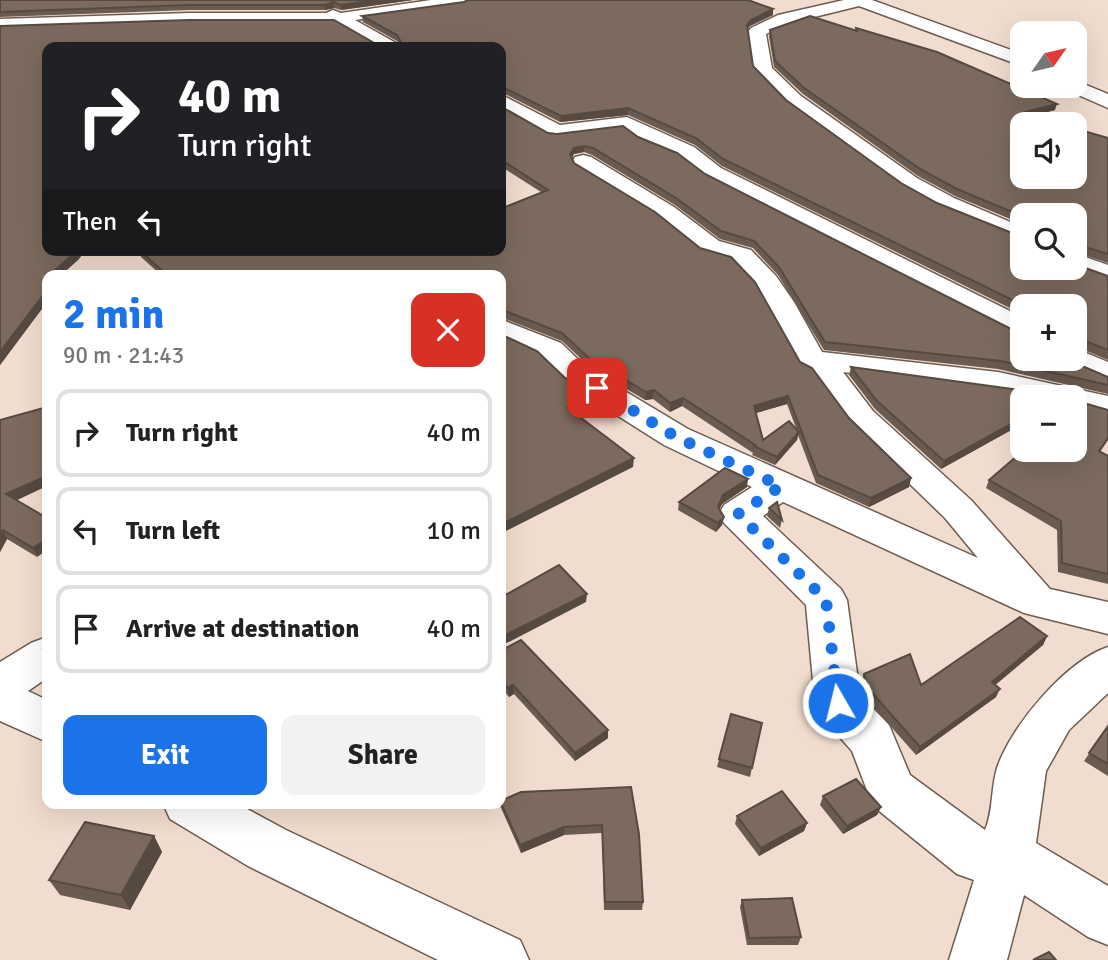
<!DOCTYPE html>
<meta charset="utf-8">
<style>
body{margin:0;font-family:Signika,sans-serif;background:#f2f2f2;color:#222;height:100vh;display:flex;flex-direction:column;font-size:26px;white-space:nowrap}
*{box-sizing:border-box;margin:0}
p{font-size:23px;color:#767676}
.icon{flex:none;width:38px;height:38px;fill:none;stroke:currentColor;stroke-width:2;stroke-linecap:round;stroke-linejoin:round}
.map{position:relative;flex:1;overflow:hidden}
.side{position:absolute;left:42px;top:270px;width:464px;height:539px;display:flex;flex-direction:column;background:#fff;border-radius:14px;box-shadow:0 7px 28px #0002}
.side>*{flex:none}
.top-card{position:absolute;left:42px;top:42px;width:464px;height:214px;border-radius:14px;box-shadow:0 7px 28px #0002;background:#202124;color:#fff;overflow:hidden}
.needle{width:46px;rotate:56deg}
.controls{position:absolute;left:1010px;top:21px;display:grid;gap:14px}
.controls a{display:grid;place-items:center;width:77px;height:77px;border-radius:14px;background:#fff;box-shadow:0 7px 28px #0002;font-size:35px}
.pin{position:absolute;display:grid;place-items:center;width:60px;height:60px;color:#fff;margin:-30px;border-radius:14px;box-shadow:0 4px 10px #0006}
.me{position:absolute;width:77px;margin:-38px;rotate:352deg;stroke-linejoin:round;filter:drop-shadow(0 0 5px #0008)}
.turn{display:flex;align-items:center;gap:24px;height:147px;padding:0 21px;font-size:32px}
.turn .icon{width:91px;height:91px;stroke-width:2.5}
.turn b{display:block;font-size:49px;line-height:60px}
.then{display:flex;align-items:center;height:66px;padding:0 21px;background:#0003;gap:14px;font-size:26px}
.round{display:grid;place-items:center;flex:none;width:74px;height:74px;border-radius:14px;background:#f2f2f2}
.summary{display:flex;align-items:center;justify-content:space-between;height:119px;padding:0 21px}
h1{font-size:42px;font-weight:700;line-height:52px;color:#1a73e8}
.action{display:flex;gap:14px;margin-top:auto;padding:14px 21px}
.action a{flex:1;height:80px;border-radius:14px;background:#1a73e8;color:#fff;font-size:28px;font-weight:700;line-height:80px;text-align:center}
.action a+a{background:#f2f2f2;color:#222}
ul{padding:0;list-style:none}
li{display:flex;align-items:center;gap:21px;height:88px;margin:0 14px 10px;padding:0 7px;border:4px solid #e0e0e0;border-radius:14px}
li div{flex:1}
li b{display:block;font-size:26px}
li em{font-style:normal}
.map>svg:first-child{display:block}
</style>
<div class="map">
<svg width="1108" height="960" viewBox="0 0 1108 960">
<rect width="100%" height="100%" fill="#f1ddcf"/>
<g fill="none" stroke-linecap="round" stroke-linejoin="round">
<defs>
<g id="street">
<path d="M431,0h41l-8,5 -109,15 41,23 3,4h-21l-43,-24h-145l-190,6v-10l190,-6h136l7,-3 8,3z"/>
<path d="M844,0h28l150,54v12l-163,-60 -69,17 -24,11 6,34 29,28 116,82 37,20 68,29v18l-86,-37 -35,-20 -114,-84 -33,-34 -6,-38 3,-4 27,-13z"/>
<path d="M1074,80l34,14v14l-41,-18 -3,-4h10z"/>
<path d="M500,94l60,31 67,-8 67,30 27,21 301,149v21l-11,-3 -306,-157 -27,-21 -39,-16 -16,-11 -66,8 -8,-1 -49,-28z"/>
<path d="M583,155l8,2 83,50 45,34 32,9 25,26 18,26 28,50 176,20 110,24v20l-34,-9v-10h-43l-188,-25 30,39 98,89 79,89 58,13v32l-84,-21 -241,-111 -20,14 78,73 6,11 13,95 29,30 21,50 75,55c8,-17 6,-43 12,-62 14,-42 69,-107 111,-121v46l-39,37 -23,41 -10,72 72,43v59l-20,-8 -64,-42 -17,65h-58l25,-80 -17,-6 -84,-68 -21,-55 -30,-34 -7,-14 -9,-98 -82,-82 -5,-9 5,-9 28,-18 -88,-42 -98,-62 -27,-26 -39,-18v-20l61,24 27,26 100,60 290,129 -33,-40 -96,-93 -37,-51 -11,-5 -32,-61 -13,-20 -25,-26 -30,-9 -45,-36 -81,-50 -3,-5 3,-5z"/>
<path d="M1074,253l34,12v18l-41,-15h7z"/>
<path d="M1074,348l34,14v22l-45,-20 -3,-5h14z"/>
<path d="M47,637v41l-19,13 19,9v42l-47,-21v-59l31,-19z"/>
<path d="M163,803h73l50,27 234,110 9,20h-91l-190,-94 -78,-47z"/>
</g>
</defs>
<use href="#street" stroke="#6d5c4f" stroke-width="3"/>
<use href="#street" fill="#fff" fill-rule="evenodd"/>
</g>
<g fill="#6a5b50" fill-rule="evenodd">
<path d="M0,0h413l-72,10 -7,-2 -9,2h-135l-190,7z"/>
<path d="M773,15l-23,11 -3,3 6,37 33,34 115,83 121,85 86,8v84l-33,-14 -1,-40h-52v8l-300,-148 -27,-21 -67,-30 -68,7 -59,-30 -454,-45 32,212 -18,16h-14v27l-47,63v-339l398,18 -1,-3 -34,-19 -1,-6z"/>
<path d="M856,28l199,82 -23,6 76,22v125l-33,-11 -53,-37v9l-67,-28 -37,-20 -115,-82 -29,-27 -5,-31 1,-6 86,1z"/>
<path d="M500,106l48,27 9,1 81,3 67,37 317,185 86,18v17l-110,-25 -174,-19 -46,-75 -25,-27 -33,-9 -45,-34 -83,-50 -8,-3 -10,2 -2,4 2,5 226,199 49,56 62,60 -2,9 -40,20 -53,-24 -18,-48 -1,5 -22,25 -23,-10 1,-2 -71,-47 -12,6 -17,-13 -8,1 -55,-33 -28,-26 -62,-24v-42h-339l-20,-18 -2,-7h361l41,-58 -41,-26zM787,404l9,24 -33,12 -7,-27z"/>
<path d="M851,367l183,25h41l2,9 31,9v30l-8,12 8,4v128l-50,-12 -1,-42 -71,-42 3,-8 35,-30h50v-53h-52v27l-81,45 -66,-60 -26,-34z"/>
<path d="M47,407l-31,93 21,57 -30,-18 -7,13v-132z"/>
<path d="M747,487l-25,17 -3,5 5,8 -2,8 -6,7 -38,-22 1,-8z"/>
<path d="M769,508l13,12 -2,8 -13,-12z"/>
<path d="M1047,636l-4,9 -48,40 1,12 -80,58 -54,-61 -1,-11 3,-9 57,11z"/>
<path d="M500,651l108,87 -33,23 -61,-67 -5,3 -9,-11z"/>
<path d="M762,723l-12,54 -33,-10 2,-8z"/>
<path d="M1108,726v50l-24,-15z"/>
<path d="M631,787l12,115 -1,8h-38l-2,-77 -38,2 -43,18 -20,-45 -1,-8z"/>
<path d="M823,796l58,11 -4,8 -34,19 -23,-29z"/>
<path d="M737,816l70,7 -3,8 -45,25 -24,-32z"/>
<path d="M154,836l8,16 -32,58 -70,-15 -11,-15z"/>
<path d="M742,900l59,37 -3,8h-51l-7,-38z"/>
</g>
<g fill="#564a41">
<path d="M376,0h37l-72,10v-5z"/>
<path d="M333,2l1,6 -9,2v-5z"/>
<path d="M773,9v6l-23,11 -4,4 1,-5 4,-5z"/>
<path d="M1057,104l-2,6 -36,9 2,-6z"/>
<path d="M628,108v7l-68,7 1,-6z"/>
<path d="M584,146v6l-10,2 -4,7v-7l4,-6z"/>
<path d="M78,250h8l-7,9 -18,16h-7l-1,-3z"/>
<path d="M47,290v12l-47,63v-13z"/>
<path d="M654,390l-1,9 -8,1 1,-8z"/>
<path d="M788,396l-1,8 -34,10 1,-8z"/>
<path d="M683,398l-1,8 -12,6v-9z"/>
<path d="M603,401l-1,8 -34,7v-8z"/>
<path d="M1022,418v6l-81,45 3,-8z"/>
<path d="M799,432l-2,8 -22,25 2,-8z"/>
<path d="M634,458l-1,9 -133,67v-9z"/>
<path d="M47,476v10l-36,17 -5,-9z"/>
<path d="M911,478l-2,9 -40,20 2,-9z"/>
<path d="M748,479l-1,8 -25,17 -5,11 1,-8 5,-12z"/>
<path d="M724,517l-2,8 -6,7 2,-9z"/>
<path d="M3,530l4,9 -7,13v-17z"/>
<path d="M47,539v11l-10,7 -4,-9z"/>
<path d="M587,594l-1,8 -85,44 -1,-8z"/>
<path d="M1047,636l-4,9 -55,46 4,-9z"/>
<path d="M513,685l1,9 -5,3 -1,-9z"/>
<path d="M1000,689l-4,8 -80,58 4,-8z"/>
<path d="M608,730v8l-33,23v-8z"/>
<path d="M881,807l-4,8 -34,19 4,-8z"/>
<path d="M807,823l-3,8 -45,25 2,-8z"/>
<path d="M564,827v8l-43,18 -1,-8z"/>
<path d="M154,836l8,16 -32,58 -9,-15z"/>
</g>
<g fill="#7b6a5d" stroke="#564a41" stroke-width="2">
<path d="M0,0h376l-35,5 -8,-3 -8,3h-136l-189,7z"/>
<path d="M468,0h280l25,9 -22,11 -4,5 6,41 33,34 115,83 36,20 85,34v31h52v-4l34,12v74l-30,-12 -3,2 -1,8v-42h-49l-302,-147 -27,-21 -68,-30 -67,8 -61,-30v-39h-453v203h31l-25,22 2,3h-8v15l-47,62v-326l189,-6h145l42,24h22l3,-2 -4,-7 -35,-19 102,-14z"/>
<path d="M810,16l47,15 -1,-3 81,24 120,52 -36,9 39,11h-38v53h52v-49l34,10v116l-33,-10 -1,11v-40l-52,1 -65,-27 -37,-20 -116,-81 -29,-27 -5,-31z"/>
<path d="M500,106l48,27 9,1 66,-8 15,11 39,16 28,21 308,156 9,1v28h44l42,18v8l-107,-24 -176,-19 -46,-75 -25,-26 -33,-10 -45,-33 -83,-50 -9,-2 -10,2 -4,6 4,9 81,49 45,36 31,9 24,25 45,80 12,6 37,50 62,60 -40,20 -53,-23 -30,-79 -34,10 9,34 26,-19 10,11 -22,25 -23,-11 1,-1 -72,-47 -13,5 -16,-13 -8,2 -56,-33 -28,-26 -62,-24v-34h-333l-28,-25h361v-41l48,-19 -48,-31z"/>
<path d="M500,334l37,17 27,26 39,24 -35,7 66,50 -134,67z"/>
<path d="M851,367l183,25h41l2,9 31,9v28l-9,13 9,5v118l-46,-11 -1,-42 -72,-41 35,-30h50v-53h-52v21l-78,43 -67,-60z"/>
<path d="M47,407v69l-41,18 41,24v21l-14,9 -30,-18 -3,5v-115z"/>
<path d="M725,468l23,11 -25,16 -5,12 6,10 -6,6 -39,-21z"/>
<path d="M777,502l5,18 -13,-12z"/>
<path d="M559,565l28,29 -87,44v-40z"/>
<path d="M1020,617l27,19 -55,46 8,7 -80,58 -55,-62 -1,-11 46,-20 11,31z"/>
<path d="M521,640l87,90 -33,23 -62,-68 -5,3 -8,-9v-28z"/>
<path d="M47,647v7l-4,-5z"/>
<path d="M731,714l31,9 -10,45 -33,-9z"/>
<path d="M1108,726v38l-19,-11z"/>
<path d="M856,779l25,28 -34,19 -24,-30z"/>
<path d="M631,787l8,47 4,68h-38l-3,-77 -38,2 -44,18 -20,-44 21,-9z"/>
<path d="M782,791l25,32 -46,25 -24,-32z"/>
<path d="M85,822l69,14 -33,59 -72,-15z"/>
<path d="M792,898l9,39 -52,1 -7,-38z"/>
<path d="M1049,952l7,8h-23z"/>
</g>
<g fill="none" stroke-linecap="round" stroke-linejoin="round">
<path stroke="#1a73e8" stroke-width="12" stroke-dasharray="0 21.6" d="M597,388l79,49 105,49 -43,28 88,86 12,103"/>
</g>
</svg>
<div class="controls">
<a><svg class="needle" viewBox="-14 -14 28 28"><path d="M0-13l5 13h-10z" fill="#e53935"/><path d="M0 13l5-13h-10z" fill="#767676"/></svg></a>
<a><svg class="icon" aria-label="sound" viewBox="0 0 24 24"><path d="M4 9h4l5-4v14l-5-4H4zM17 9q2 3 0 6"/></svg></a>
<a><svg class="icon" aria-label="search" viewBox="0 0 24 24"><circle cx="10" cy="10" r="6"/><path d="M15 15l6 6"/></svg></a>
<a>+</a>
<a>−</a>
</div>
<div class="pin" style="left:597px;top:388px;background:#d93025"><svg class="icon" aria-label="arrive" viewBox="0 0 24 24"><path d="M6 21V4h12l-3 4 3 4H6"/></svg></div>
<svg class="me" style="left:838px;top:703px" viewBox="-20 -20 40 40"><circle r="17" fill="#1a73e8" stroke="#fff" stroke-width="3"/><path d="M0-11L8 9 0 5-8 9z" fill="#fff"/></svg>
<div class="top-card">
<div class="turn"><svg class="icon" aria-label="right" viewBox="0 0 24 24"><path d="M7 20v-9h11M14 6l5 5-5 5"/></svg><div><b>40 m</b>Turn right</div></div>
<div class="then">Then<svg class="icon" aria-label="left" viewBox="0 0 24 24"><path d="M17 20v-9H6M10 6l-5 5 5 5"/></svg></div>
</div>
<section class="side">
<div class="summary"><div><h1>2 min</h1><p>90 m · 21:43</p></div><a class="round" style="background:#d93025;color:#fff"><svg class="icon" aria-label="close" viewBox="0 0 24 24"><path d="M6 6l12 12M18 6L6 18"/></svg></a></div>
<ul>
<li><svg class="icon" aria-label="right" viewBox="0 0 24 24"><path d="M7 20v-9h11M14 6l5 5-5 5"/></svg><div><b>Turn right</b></div><em>40 m</em></li>
<li><svg class="icon" aria-label="left" viewBox="0 0 24 24"><path d="M17 20v-9H6M10 6l-5 5 5 5"/></svg><div><b>Turn left</b></div><em>10 m</em></li>
<li><svg class="icon" aria-label="arrive" viewBox="0 0 24 24"><path d="M6 21V4h12l-3 4 3 4H6"/></svg><div><b>Arrive at destination</b></div><em>40 m</em></li>
</ul>
<div class="action"><a>Exit</a><a>Share</a></div>
</section>
</div>
